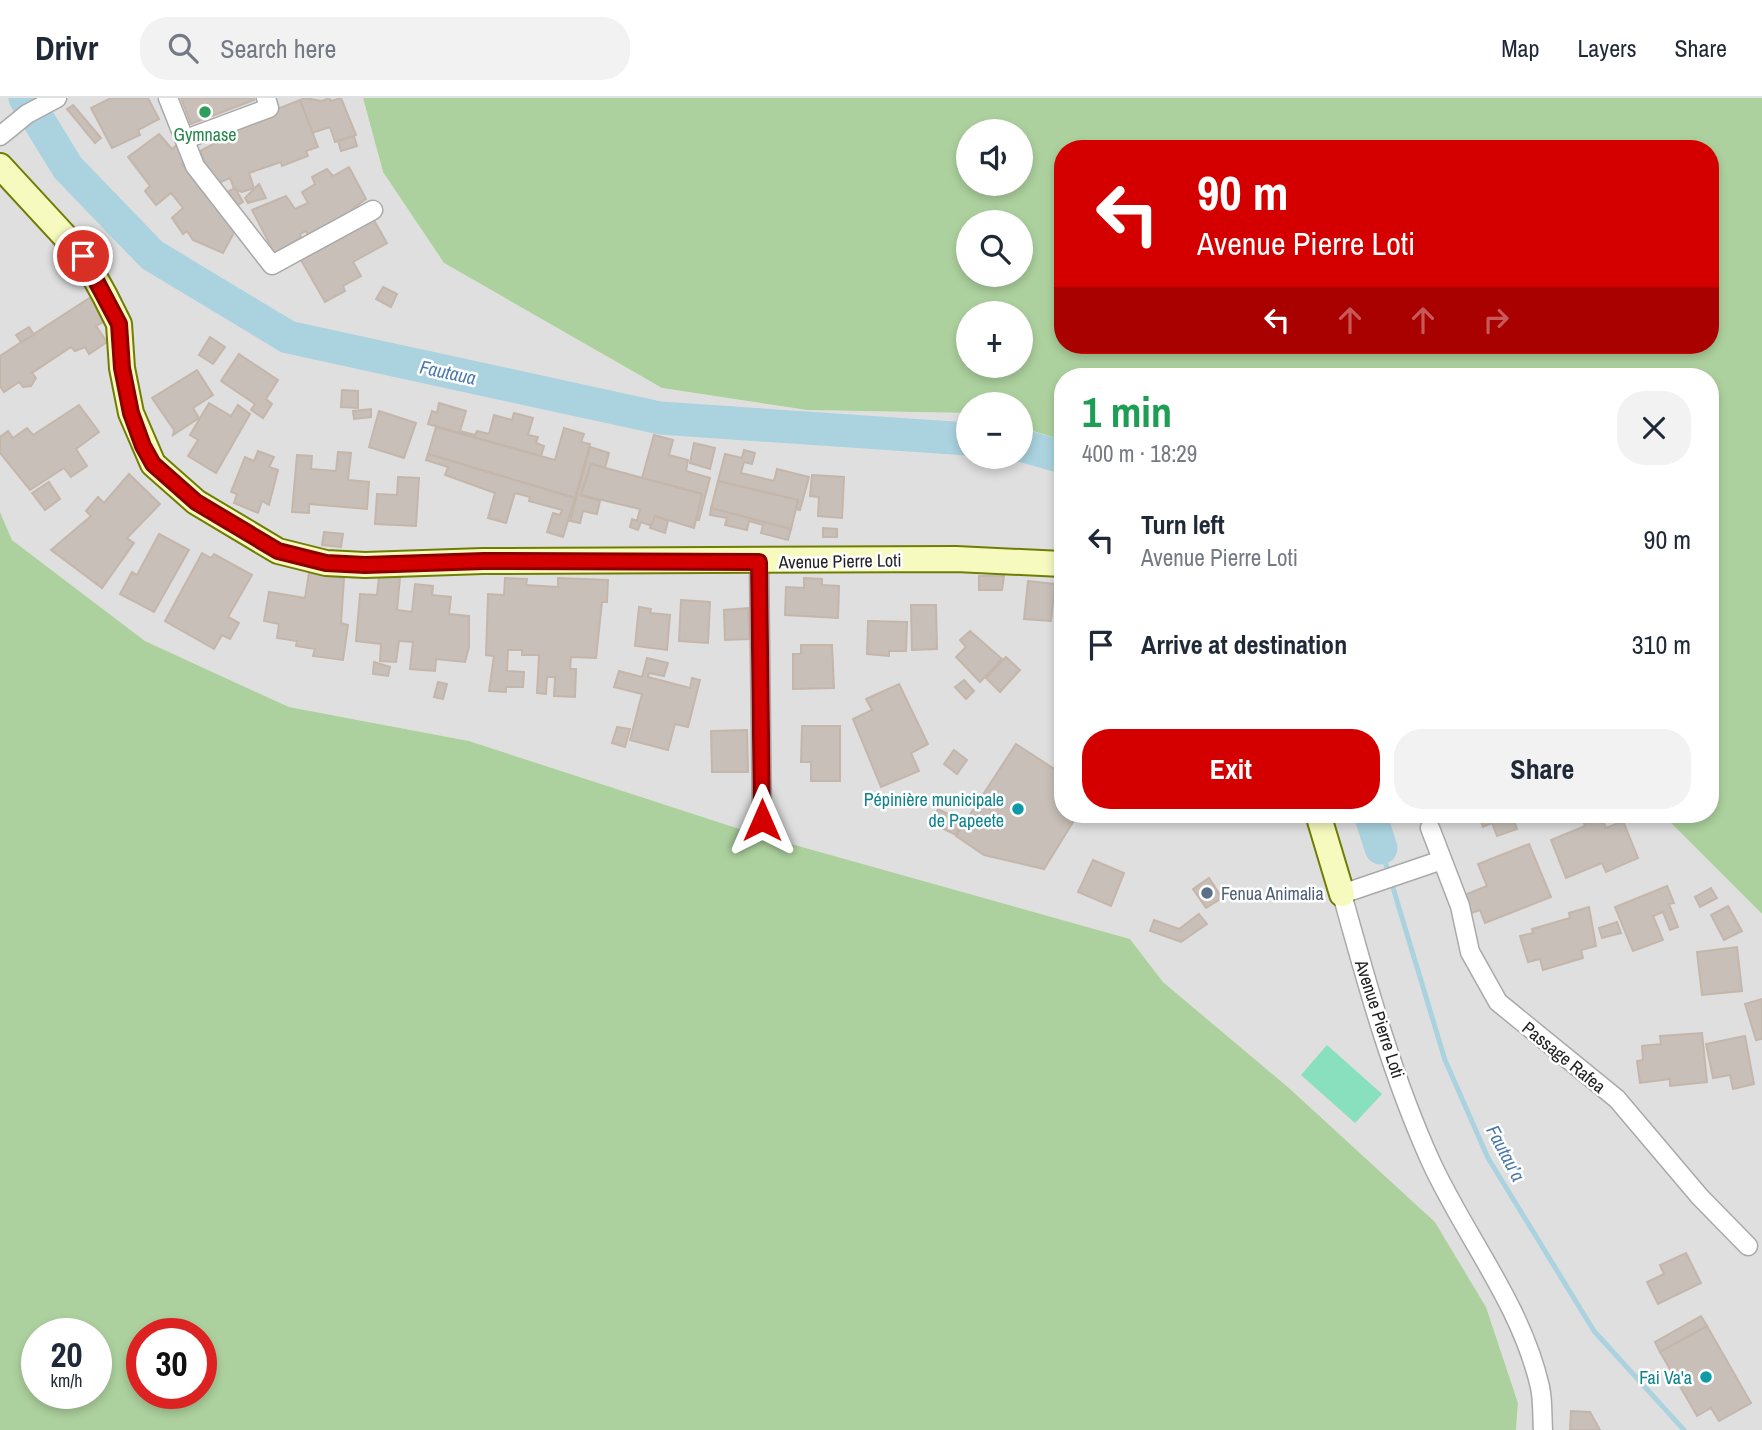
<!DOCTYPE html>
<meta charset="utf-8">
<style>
body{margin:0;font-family:"Archivo Narrow",sans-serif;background:#f2f2f3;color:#1f2937;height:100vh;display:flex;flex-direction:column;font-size:26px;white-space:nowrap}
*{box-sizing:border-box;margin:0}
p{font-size:23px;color:#747a83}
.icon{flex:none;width:38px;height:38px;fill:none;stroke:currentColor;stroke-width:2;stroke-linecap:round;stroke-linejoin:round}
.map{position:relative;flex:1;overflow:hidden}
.drawer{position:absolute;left:1054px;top:270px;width:665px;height:455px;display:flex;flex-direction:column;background:#fff;border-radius:28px;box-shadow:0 4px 10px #0003}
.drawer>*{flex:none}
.top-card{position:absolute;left:1054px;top:42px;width:665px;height:214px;border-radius:28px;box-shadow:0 4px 10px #0003;background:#d40000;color:#fff;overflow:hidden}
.buttons{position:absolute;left:956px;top:21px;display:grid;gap:14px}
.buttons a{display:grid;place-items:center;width:77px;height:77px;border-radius:50%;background:#fff;box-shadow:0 4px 10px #0003;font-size:35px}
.speed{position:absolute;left:21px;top:1220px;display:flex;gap:14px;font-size:35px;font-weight:700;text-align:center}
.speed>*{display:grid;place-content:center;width:91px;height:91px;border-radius:50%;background:#fff;box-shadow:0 4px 10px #0003;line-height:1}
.speed small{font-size:18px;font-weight:400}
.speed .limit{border:10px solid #d22;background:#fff;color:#111}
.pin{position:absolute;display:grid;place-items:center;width:60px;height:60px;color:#fff;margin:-30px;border:4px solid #fff;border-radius:50%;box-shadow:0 2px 7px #0007}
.me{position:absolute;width:77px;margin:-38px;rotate:0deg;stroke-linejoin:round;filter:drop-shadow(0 0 5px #0008)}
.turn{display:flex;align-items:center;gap:24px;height:147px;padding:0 28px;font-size:32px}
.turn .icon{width:91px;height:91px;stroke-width:2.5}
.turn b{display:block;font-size:49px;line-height:60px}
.lanes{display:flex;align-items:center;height:66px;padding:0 28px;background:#0003;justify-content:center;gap:35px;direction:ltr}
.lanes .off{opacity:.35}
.round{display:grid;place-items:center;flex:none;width:74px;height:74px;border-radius:28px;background:#f2f2f3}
.summary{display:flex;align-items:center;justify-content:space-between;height:119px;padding:0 28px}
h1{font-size:42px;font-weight:700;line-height:52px;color:#1e9e55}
.action{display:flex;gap:14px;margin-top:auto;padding:14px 28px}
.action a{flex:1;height:80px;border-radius:28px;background:#d40000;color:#fff;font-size:28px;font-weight:700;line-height:80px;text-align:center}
.action a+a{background:#f2f2f3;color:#1f2937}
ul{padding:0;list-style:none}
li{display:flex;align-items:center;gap:21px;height:105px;padding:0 28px}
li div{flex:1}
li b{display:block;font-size:26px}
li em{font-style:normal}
header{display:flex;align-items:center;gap:42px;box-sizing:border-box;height:98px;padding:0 35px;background:#fff;border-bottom:2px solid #e0e1e3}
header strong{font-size:33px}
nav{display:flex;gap:38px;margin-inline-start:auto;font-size:24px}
.search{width:490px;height:63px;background:#f2f2f3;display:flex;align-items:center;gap:18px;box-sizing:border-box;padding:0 24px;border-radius:28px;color:#747a83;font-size:26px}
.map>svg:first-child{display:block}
</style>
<header>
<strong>Drivr</strong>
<div class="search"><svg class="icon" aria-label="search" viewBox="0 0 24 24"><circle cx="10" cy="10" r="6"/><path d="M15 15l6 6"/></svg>Search here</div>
<nav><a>Map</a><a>Layers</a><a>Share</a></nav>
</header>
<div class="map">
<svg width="1762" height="1332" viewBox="0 0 1762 1332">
<rect width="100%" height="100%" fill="#f2efe9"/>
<path fill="#e0dfdf" d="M0,0h363l20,74 61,91 218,125 145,22 161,3v44h52v-30l42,13v374h600l100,100v516h-246l2,-27 -32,-96 -51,-85 -146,-134 -126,-106 -33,-43 -378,-106 -283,-92 -180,-34 -144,-66 -133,-101 -12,-28z"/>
<g fill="#add19e" fill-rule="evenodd">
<path d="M363,0h1399v816l-100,-100h48v-438h-648v64l-42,-13v-23h-52v9l-161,-3 -145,-22 -218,-125 -61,-91zM968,33h52v53h-52zM1062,51h648v196h-648zM968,124h52v53h-52zM968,215h52v53h-52z"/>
<path d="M0,414l12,28 133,101 144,66 180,34 283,92 378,106 33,43 126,106 146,134 51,85 32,96 -2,27h-1516zM37,1236h59v59h-59zM142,1236h59v59h-59z"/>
</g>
<path fill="#88e0be" d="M1327,947l55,49 -27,29 -54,-48z"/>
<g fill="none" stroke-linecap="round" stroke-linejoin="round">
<path stroke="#aad3df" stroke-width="5" d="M1381,750l64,212 43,98 106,173 90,99"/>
<g stroke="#aad3df" stroke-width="33">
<path d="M25,0l43,70 84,87 136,82 372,81 308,21"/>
<path d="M1020,347l42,12"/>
<path d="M1370,716l11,34"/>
</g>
</g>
<g fill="#c7bfb8" stroke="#c4b6ab" stroke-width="2">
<path d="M111,0h37l11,21 -21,11 2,5 -28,13 -21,-40z"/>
<path d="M181,0h73v2l-63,24z"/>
<path d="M305,0l17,3 7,-3 2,3 10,-3 15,37 -21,7 -5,-15 -18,6 -12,-33z"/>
<path d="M300,2l18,47 -12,4 2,5 -26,10 -1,-4 -32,11 5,15 -12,4 -8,-3 -4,-11 -16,7 -14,-34 33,-17 -2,-7z"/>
<path d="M73,7l28,33 -6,5 -28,-34z"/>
<path d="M159,36l13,15 8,-7 6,19 -4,3 21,28 4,-2 18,30 11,9 -13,24 -30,-13 -6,-9 -4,3 -11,-16 11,-10 -12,-15 -15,12 -11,-14 5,-5 -22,-29z"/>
<path d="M354,38l3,10 -16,5 -3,-10z"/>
<path d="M349,69l17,32 -15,11 3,6 -43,24 -5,-9 -6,3 1,3 -9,6 3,5 -18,10 -25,-48 34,-14 9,13 13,-6 -6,-11 13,-8 -3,-7 15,-8 6,7z"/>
<path d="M259,86l7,14 -18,5 -3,-5z"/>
<path d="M235,90l8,14 -10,6 -6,-16z"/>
<path d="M371,117l16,28 -34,19 8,14 -18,10 2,5 -20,11 -27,-47z"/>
<path d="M383,189l14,7 -6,13 -15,-8z"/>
<path d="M91,199l12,25 -7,4 11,16 -18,12 -4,-7 -10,4 -4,-4 -39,26 4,5 -5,8 -8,1 -4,-5 -15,10 -4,-6v-30z"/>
<path d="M29,229l5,8 -13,7 -5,-7z"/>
<path d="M210,239l15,10 -12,17 -14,-9z"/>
<path d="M239,256l39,26 -12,19 6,5 -9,14 -12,-8 4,-6 -34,-23z"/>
<path d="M197,272l16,25 -20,13 6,10 -26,17 1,-5 -22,-32z"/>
<path d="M342,292l16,1v17l-17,-1z"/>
<path d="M209,305l22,13 7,-11 12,9 -34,59 -28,-17 10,-16 -8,-5z"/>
<path d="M439,305l27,8 -6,20 15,4 2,-4 12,3 5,-19 18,5 2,-7 19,5 -5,17 10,2 -2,6 8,3 -3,10 -113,-32 4,-13 5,2z"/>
<path d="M79,307l20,27 -23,17 11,17 -16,11 -7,-9 -34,22 -30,-37v-16l8,-6 5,7 14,-10 6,7z"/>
<path d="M371,311v8l-17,2 -1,-8z"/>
<path d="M379,313l37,12 -12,35 -35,-11z"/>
<path d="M436,329l119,33 9,-32 20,6 -3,8 9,2 -15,54 -147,-44z"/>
<path d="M654,337l19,5 -4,15 19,5 -2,11 24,7 -11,42h-3l6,-26 -60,-16z"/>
<path d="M694,345l21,5 -5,21 -20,-6z"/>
<path d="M590,349l19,6 -4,15 -14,-4 -10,31 19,6 -3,13 -14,-3 -3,12 -10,-2z"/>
<path d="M744,352l11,3 -3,11 -8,-2 -3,11 33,8 3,-12 32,8 -9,33 -4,-1 2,-9 -80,-19 7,-27 17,4z"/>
<path d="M258,353l16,6 -5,10 9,3 -9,35 -7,-4 -4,12 -24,-10 3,-9 -6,-2 14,-35 9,4z"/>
<path d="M338,354l13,1 -3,27 21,2 -2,27 -58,-5v9l-17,-1 5,-57 15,1 -1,13 25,2z"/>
<path d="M428,356l147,44 -12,39 -16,-5 6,-19 7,2 2,-5 -33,-9 1,-4 -15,-4 -9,30 -18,-5 7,-25 -50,-18 3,-8 -22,-7z"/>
<path d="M591,366l111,30 -8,34 -39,-12 -3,10 -11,-4 -3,8 -8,-3 2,-8 5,2 3,-12 -59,-14z"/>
<path d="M129,376l31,30 -33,34 7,5 -32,45 -51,-38 40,-34 -5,-5 12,-14 6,6z"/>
<path d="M812,377l32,2 -2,41 -24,-2 1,-19 -9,-1z"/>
<path d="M398,379l21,1 -3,48 -41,-2 2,-30 20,1z"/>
<path d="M718,383l80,19 -7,29 -80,-21z"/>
<path d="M49,384l11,17 -15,11 -13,-17z"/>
<path d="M711,410l80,21 -3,11 -27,-7 2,-8 -14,-4 -2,9 -22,-5 2,-7 -17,-3z"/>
<path d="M655,418l13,5 -3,12 -15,-5z"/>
<path d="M823,430l14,1v8h-14z"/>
<path d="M324,434l19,2 -2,13 -19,-2z"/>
<path d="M159,436l30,16 -35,62 -34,-18 12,-22 5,3z"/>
<path d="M202,455l9,5 3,-4 38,21 -24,42 11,6 -9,16 -8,-4 -8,14 -49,-28z"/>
<path d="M309,475l35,5 -3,45 7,2 -5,35 -30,-4 2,-7 -19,-3 1,-5 -20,-3 2,-14 -15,-3 5,-29 36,6z"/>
<path d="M379,478l21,2 -3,32 15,2 3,-28 18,2 -1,9 19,2 -2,17 20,2v31l-4,15 -29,-3 -1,12 -25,-2 3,-27 -14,-1 -3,21 -16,-1 1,-17 -25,-3 4,-47 17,1z"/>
<path d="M979,478h25l-2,14h-23z"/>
<path d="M505,480l22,1 -1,6 32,2v-9l50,2 -1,22h-5l-6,56 -25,-1 -1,12h6l-1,28 -21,-1 1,-19h-8l-1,17 -9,-1 2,-38h-17v-5h-14l-1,21 17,1 -1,15h-17v5l-17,-1 5,-35 -8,-1 2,-61 16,1z"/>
<path d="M804,480l18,1v6l17,1 -1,32 -53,-3 1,-28 18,1z"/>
<path d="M1028,483l27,3 -4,37 -27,-2z"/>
<path d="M681,502l29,2 -2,41 -29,-2z"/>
<path d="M911,507h25l1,44 -25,1z"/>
<path d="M639,509l12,2 -1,4 20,2 -3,35 -32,-4z"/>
<path d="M748,510l2,31 -25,1 -1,-30z"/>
<path d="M868,523l39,1 -1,29h-17v5l-22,-2z"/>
<path d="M970,533l32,28 -22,23 -24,-25 10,-10 -6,-7z"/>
<path d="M801,547h31l2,43 -41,1v-35h8z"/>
<path d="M1006,559l14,13 -20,22 -14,-14z"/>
<path d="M647,560l21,5 -4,13 -15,-3 -1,4 42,11 2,-10 8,2 -12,47 -13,-3 -7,26 -38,-10 12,-46 -28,-7 5,-16 23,6z"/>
<path d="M374,564l16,5 -2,9 -15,-2z"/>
<path d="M964,582l10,11 -8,8 -11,-12z"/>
<path d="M438,584l9,2 -4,15 -9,-2z"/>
<path d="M899,586l29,60 -17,9 8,18 -38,16 -28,-68 19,-9 -6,-11z"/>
<path d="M802,628h38v55h-29v-19h-10z"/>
<path d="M617,629l13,2 -5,18 -13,-4z"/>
<path d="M747,632l1,42h-36l-1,-41z"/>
<path d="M1016,646l46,30v40h16l-34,55 -60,-14 -28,-19z"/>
<path d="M954,652l13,10 -10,14 -13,-10z"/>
<path d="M938,711l24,12 -6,14 -25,-12z"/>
<path d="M1478,716h33l6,15 -20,7 -5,-13 -9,4z"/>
<path d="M1592,716h8l6,14 17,-7 15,37 -32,14 -4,-9 -36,15 -15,-38 34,-14 -3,-8z"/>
<path d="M1529,746l22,53 -66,26 -5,-13 -11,4 -7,-18 25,-10 -9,-22z"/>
<path d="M1093,762l31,13 -13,33 -33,-14z"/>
<path d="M1209,780l13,20 -16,10 -13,-19z"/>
<path d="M1667,788l7,17 -5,1 9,23 -8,3 -7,-18 -10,4 10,24 -30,11 -18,-44z"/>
<path d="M1711,790l6,10 -17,9 -5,-10z"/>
<path d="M1728,808l14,25 -18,9 -13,-25z"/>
<path d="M1589,809l7,39 -15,4 2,8 -40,12 -3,-11 -12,3 -8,-26 13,-3 -1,-4 38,-11 -1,-5z"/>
<path d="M1199,816l8,10 -26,18 -31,-11 4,-11 25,9z"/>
<path d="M1617,824l4,11 -19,5 -3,-10z"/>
<path d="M1737,849l5,44 -40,4 -5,-43z"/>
<path d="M1762,901v40l-6,1 -11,-36z"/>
<path d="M1702,935l5,49 -37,4v-7l-30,4 -3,-22 6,-1 -1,-14 19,-2 -1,-8z"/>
<path d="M1745,938l9,48 -21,5 -3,-14 -17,3 -7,-34z"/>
<path d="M1686,1155l15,30 -43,21 -11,-22 17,-8 -4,-9z"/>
<path d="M1701,1218l6,10 -47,26 -5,-10z"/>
<path d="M1707,1228l44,77 -32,18 -8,-13 -14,8 -37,-64z"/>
<path d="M1571,1313l19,1 10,18h-30z"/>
</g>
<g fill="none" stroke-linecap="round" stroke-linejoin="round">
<defs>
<g id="street">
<path d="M168,0l27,68 77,99 101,-55"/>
<path d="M0,38l27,-22 30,-16"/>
<path d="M186,41l83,-31 -3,-10"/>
<path d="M759,464l3,258"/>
<path d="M1430,730l30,78 10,46 28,50 119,97 83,98 48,49"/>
<path d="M1442,762l-100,34c25,90 50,182 89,268 35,76 90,142 109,225 3,14 2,29 3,43"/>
</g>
<g id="secondary">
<path d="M0,68l83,90 22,40 14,28 3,44 9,45 22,51 43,38 82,49 48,12 39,2 118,-4 473,-2 106,5"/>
<path d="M1318,716l24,80"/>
</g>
</defs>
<use href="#street" stroke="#a9a9a9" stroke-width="21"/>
<use href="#secondary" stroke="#707d05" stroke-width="28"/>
<use href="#street" stroke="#fff" stroke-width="18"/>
<use href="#secondary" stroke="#f7fabf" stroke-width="24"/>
</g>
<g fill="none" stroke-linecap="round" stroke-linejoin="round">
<defs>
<path id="route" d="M83,158l36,68 3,44 9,45 12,33 10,18 43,38 82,49 48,12 39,2 119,-4 275,1 3,258"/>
</defs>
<use href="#route" stroke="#8a0000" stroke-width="18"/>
<use href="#route" stroke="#d40000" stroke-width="12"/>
</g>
<circle fill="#2e9e5b" stroke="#fff" stroke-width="2.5" cx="205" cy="14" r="7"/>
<g fill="#0f9aa8" stroke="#fff" stroke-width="2.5">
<circle cx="1018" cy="711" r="7"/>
<circle cx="1706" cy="1279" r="7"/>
</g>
<circle fill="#5c6f8a" stroke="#fff" stroke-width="2.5" cx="1207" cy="795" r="7"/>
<g text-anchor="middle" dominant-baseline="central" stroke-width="5" stroke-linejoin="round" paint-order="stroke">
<g font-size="18" fill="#27864d" stroke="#fff">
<text x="205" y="36">Gymnase</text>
</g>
<g font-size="18" fill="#222" stroke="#fff">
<text transform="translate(840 463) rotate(-1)">Avenue Pierre Loti</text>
<text transform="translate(1380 921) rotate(72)">Avenue Pierre Loti</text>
<text transform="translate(1564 959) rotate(39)">Passage Rafea</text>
</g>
<g font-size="18" fill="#0d838f" stroke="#fff" text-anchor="end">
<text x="1004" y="701">Pépinière municipale<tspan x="1004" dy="21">de Papeete</tspan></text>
<text x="1692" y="1279">Fai Va'a</text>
</g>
<g font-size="18" fill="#4e5e75" stroke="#fff" text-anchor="start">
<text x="1221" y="795">Fenua Animalia</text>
</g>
<g font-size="19" font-style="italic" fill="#4a7aab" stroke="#fff">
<text transform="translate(448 274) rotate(12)">Fautaua</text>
<text transform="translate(1506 1055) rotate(62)">Fautau’a</text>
</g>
</g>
</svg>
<div class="buttons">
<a><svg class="icon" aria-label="sound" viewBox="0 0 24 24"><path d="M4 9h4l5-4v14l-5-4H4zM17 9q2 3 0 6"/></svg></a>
<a><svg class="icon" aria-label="search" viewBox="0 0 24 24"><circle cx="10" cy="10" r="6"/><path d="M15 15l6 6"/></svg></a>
<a>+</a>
<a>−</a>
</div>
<div class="speed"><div>20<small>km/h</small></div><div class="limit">30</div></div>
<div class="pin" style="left:83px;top:158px;background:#d93025"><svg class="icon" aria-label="arrive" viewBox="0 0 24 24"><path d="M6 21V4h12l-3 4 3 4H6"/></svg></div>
<svg class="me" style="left:762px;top:722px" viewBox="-20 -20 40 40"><path d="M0-17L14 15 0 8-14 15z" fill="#d40000" stroke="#fff" stroke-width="4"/></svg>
<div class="top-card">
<div class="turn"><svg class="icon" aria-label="left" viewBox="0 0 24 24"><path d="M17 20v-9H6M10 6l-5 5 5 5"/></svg><div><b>90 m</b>Avenue Pierre Loti</div></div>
<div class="lanes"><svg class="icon" aria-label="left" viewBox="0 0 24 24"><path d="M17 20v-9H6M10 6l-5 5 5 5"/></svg><svg class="icon off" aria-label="ahead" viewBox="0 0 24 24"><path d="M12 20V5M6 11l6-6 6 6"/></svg><svg class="icon off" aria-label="ahead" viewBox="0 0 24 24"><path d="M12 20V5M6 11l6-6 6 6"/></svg><svg class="icon off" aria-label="right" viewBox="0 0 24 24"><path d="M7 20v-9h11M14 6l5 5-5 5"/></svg></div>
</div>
<section class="drawer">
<div class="summary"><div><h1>1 min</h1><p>400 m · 18:29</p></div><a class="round"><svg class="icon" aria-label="close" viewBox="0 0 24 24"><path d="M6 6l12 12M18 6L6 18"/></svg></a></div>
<ul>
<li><svg class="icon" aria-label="left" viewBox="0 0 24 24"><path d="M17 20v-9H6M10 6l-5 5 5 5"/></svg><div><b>Turn left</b><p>Avenue Pierre Loti</p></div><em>90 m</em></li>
<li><svg class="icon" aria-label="arrive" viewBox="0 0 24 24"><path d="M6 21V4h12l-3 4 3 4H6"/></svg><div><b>Arrive at destination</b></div><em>310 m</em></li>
</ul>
<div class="action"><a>Exit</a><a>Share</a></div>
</section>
</div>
